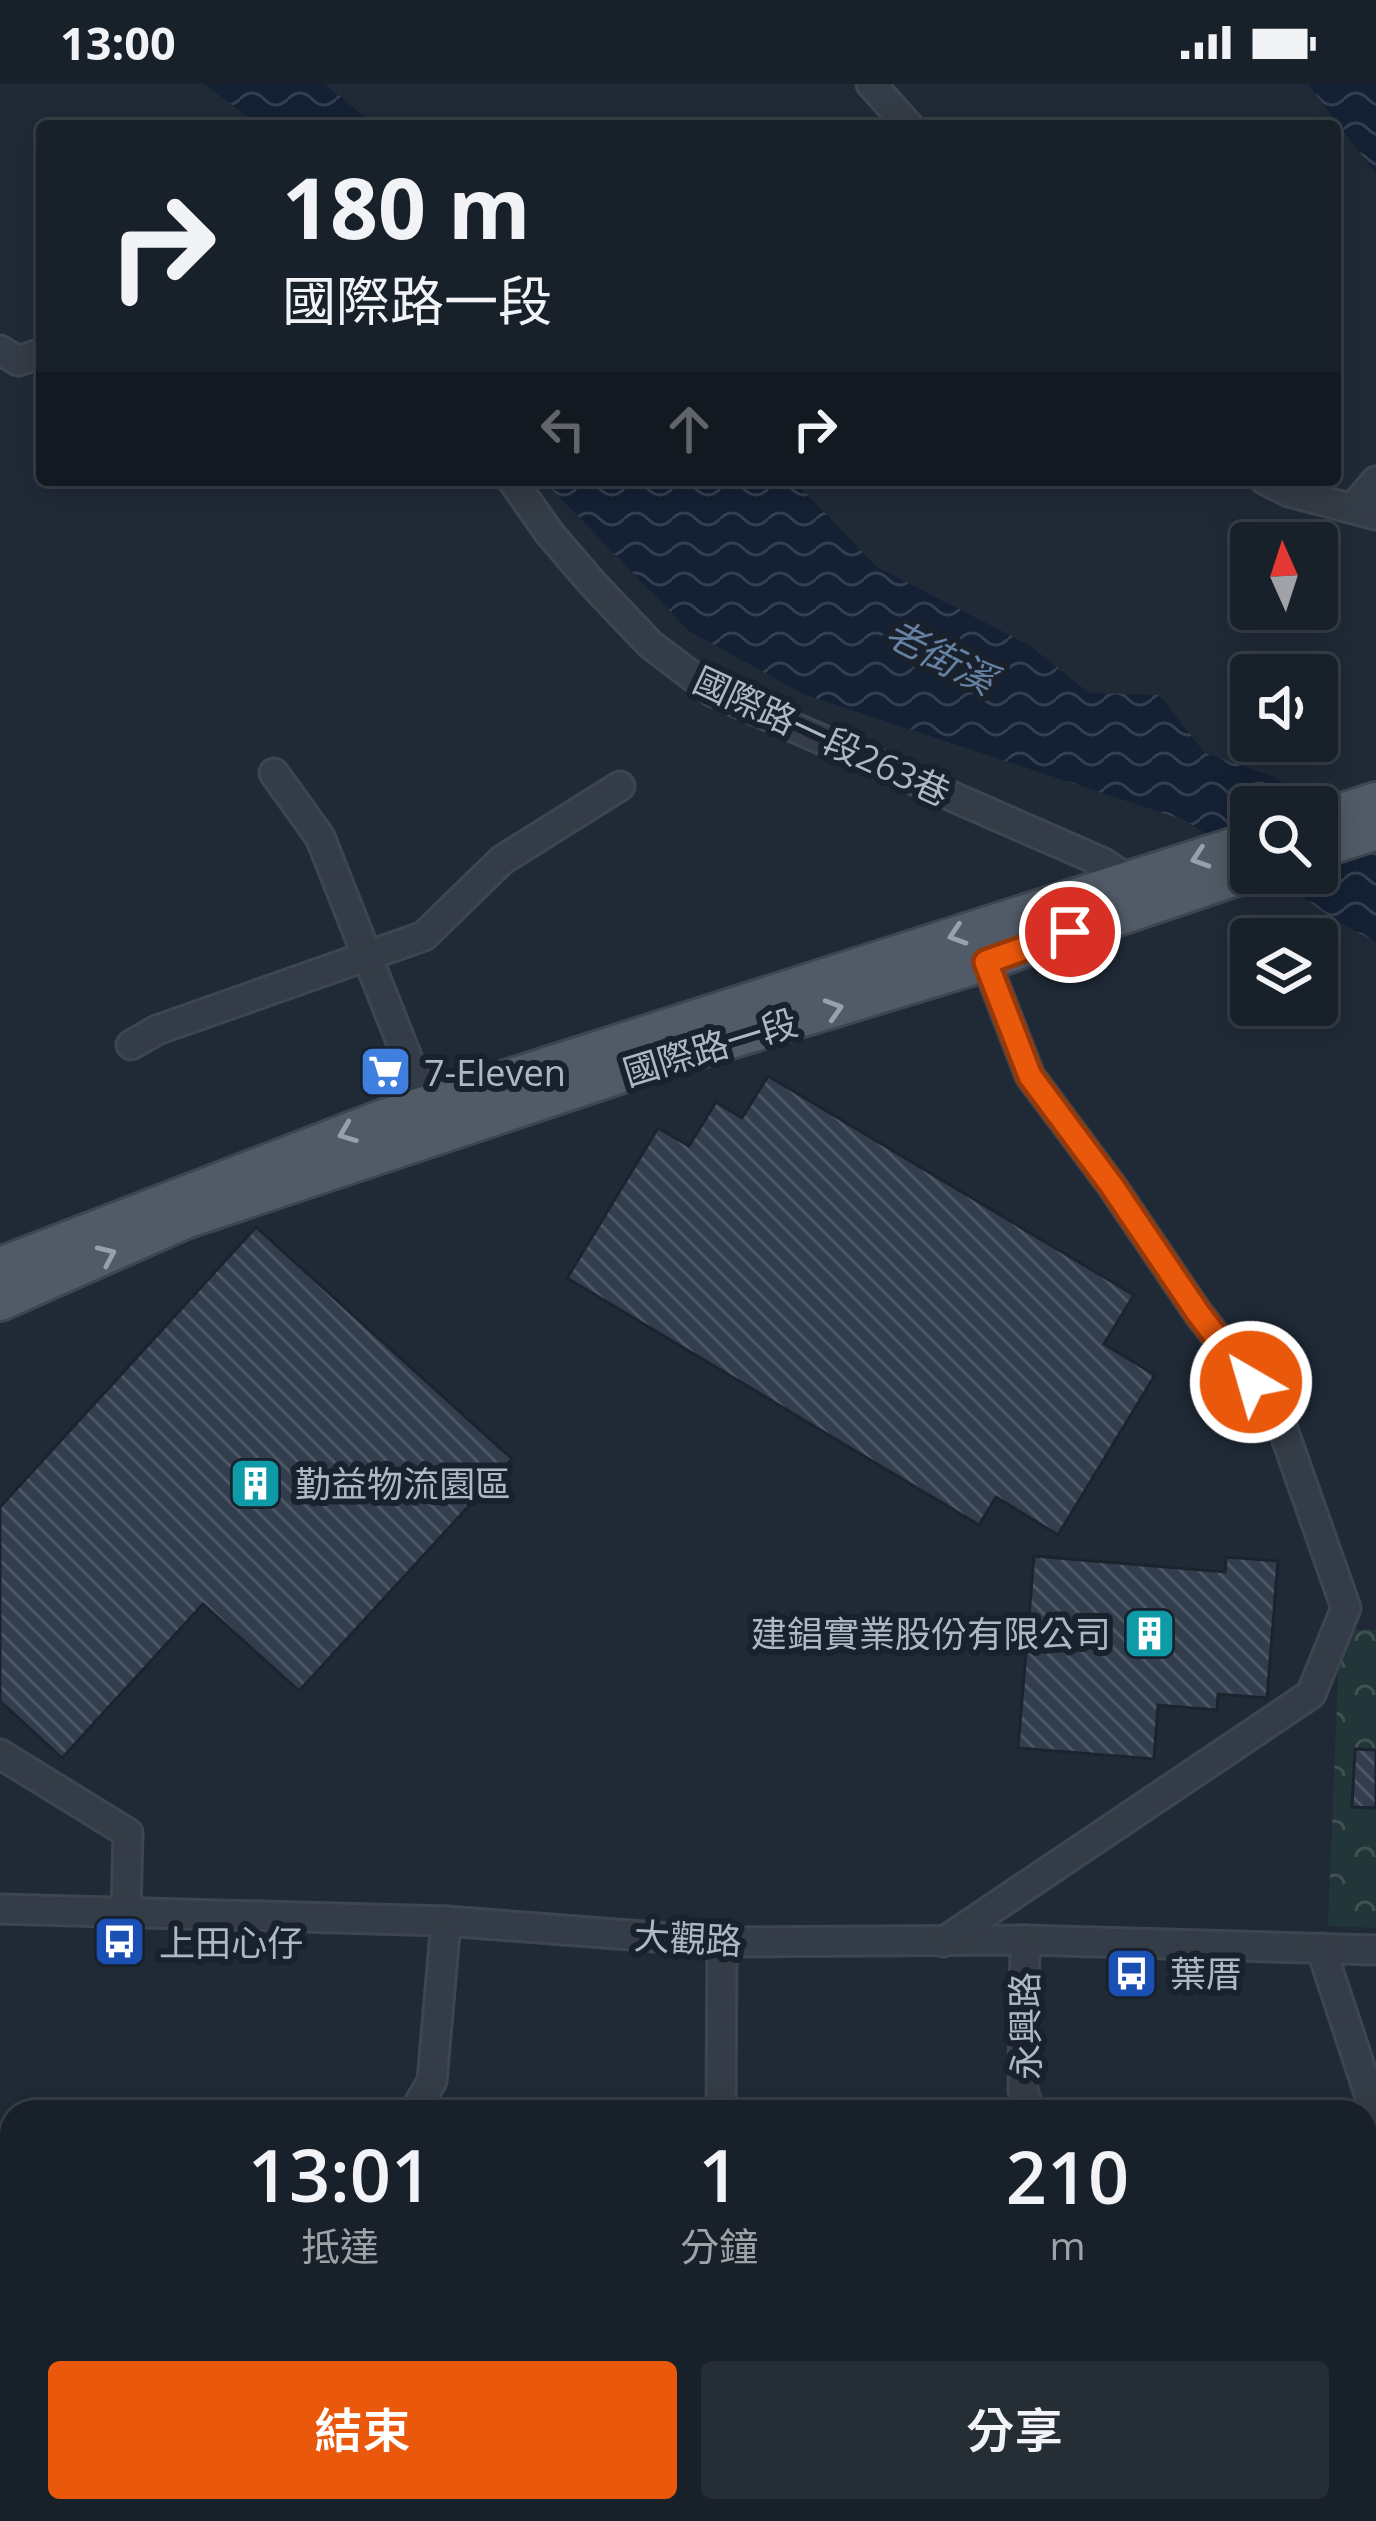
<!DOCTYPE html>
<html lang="zh-TW">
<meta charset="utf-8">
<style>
body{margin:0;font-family:"Open Sans","Noto Sans TC",sans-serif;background:#252d35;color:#f1f3f6;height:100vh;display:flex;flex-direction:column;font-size:45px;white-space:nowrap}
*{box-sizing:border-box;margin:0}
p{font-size:39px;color:#9fa3a8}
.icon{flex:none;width:66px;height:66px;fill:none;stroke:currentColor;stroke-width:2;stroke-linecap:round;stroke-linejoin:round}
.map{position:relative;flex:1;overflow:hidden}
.sheet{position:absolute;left:0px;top:2016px;width:1377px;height:423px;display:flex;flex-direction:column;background:#182029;border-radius:36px 36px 0 0;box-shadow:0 6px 30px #0003,0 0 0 3px #363e46}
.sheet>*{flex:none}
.banner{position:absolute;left:36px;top:36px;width:1305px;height:366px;border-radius:12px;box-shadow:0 6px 30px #0003,0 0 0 3px #363e46;background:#182029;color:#f1f3f6;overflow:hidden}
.needle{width:78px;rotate:357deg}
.tools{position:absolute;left:1230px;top:438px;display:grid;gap:24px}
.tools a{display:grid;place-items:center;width:108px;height:108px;border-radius:12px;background:#182029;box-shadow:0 6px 30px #0003,0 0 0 3px #363e46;font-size:60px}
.pin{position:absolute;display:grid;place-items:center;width:102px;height:102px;color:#fff;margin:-51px;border:6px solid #fff;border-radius:50%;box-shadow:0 3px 12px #0007}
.me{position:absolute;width:132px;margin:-66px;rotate:322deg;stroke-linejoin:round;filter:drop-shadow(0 0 9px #0008)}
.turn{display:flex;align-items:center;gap:42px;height:252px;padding:0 48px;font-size:54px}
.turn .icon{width:156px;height:156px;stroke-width:2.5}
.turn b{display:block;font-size:84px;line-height:102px}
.lanes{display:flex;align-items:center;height:114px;padding:0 48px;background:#0003;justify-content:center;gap:60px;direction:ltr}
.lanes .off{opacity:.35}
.eta{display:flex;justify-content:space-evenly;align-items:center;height:204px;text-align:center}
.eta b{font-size:72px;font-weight:600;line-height:84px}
.action{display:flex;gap:24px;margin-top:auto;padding:24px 48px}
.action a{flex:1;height:138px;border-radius:12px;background:#ea580c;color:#fff;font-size:48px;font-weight:600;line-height:138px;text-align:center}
.action a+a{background:#252d35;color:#f1f3f6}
.status{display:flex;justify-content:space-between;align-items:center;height:84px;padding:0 60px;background:#182029;direction:ltr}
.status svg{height:33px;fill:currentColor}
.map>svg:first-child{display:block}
</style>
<div class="status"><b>13:00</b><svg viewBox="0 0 49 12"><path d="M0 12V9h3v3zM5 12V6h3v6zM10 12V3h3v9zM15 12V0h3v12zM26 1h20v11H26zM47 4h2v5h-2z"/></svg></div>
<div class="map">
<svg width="1376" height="2437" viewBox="0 0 1376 2437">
<defs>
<pattern id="park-crowns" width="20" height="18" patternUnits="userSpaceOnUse" patternTransform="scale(3)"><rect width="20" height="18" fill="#223538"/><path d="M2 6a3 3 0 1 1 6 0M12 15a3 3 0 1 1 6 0" fill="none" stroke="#405053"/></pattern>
<pattern id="water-waves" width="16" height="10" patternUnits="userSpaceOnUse" patternTransform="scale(3)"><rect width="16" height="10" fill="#142134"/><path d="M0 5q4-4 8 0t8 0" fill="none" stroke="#343f50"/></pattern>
<pattern id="building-back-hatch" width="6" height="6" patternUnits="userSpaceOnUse" patternTransform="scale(3)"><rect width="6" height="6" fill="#323e4e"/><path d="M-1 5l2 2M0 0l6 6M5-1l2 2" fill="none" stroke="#4d5866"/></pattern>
</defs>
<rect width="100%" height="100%" fill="#202a37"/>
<path fill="url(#park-crowns)" d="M1340,1545l36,1v298l-48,-2z"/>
<g fill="url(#water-waves)">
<path d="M204,0h121l50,42h-115z"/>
<path d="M1308,0h68v90z"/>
<path d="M543,396h250l84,87 152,78 60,48 70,2 46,58 67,23 104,67v99l-38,-20 -70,-49h49v-66h-66v55l-67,-42 -381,-126 -114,-63z"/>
<path d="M726,2427h580l1,10h-584z"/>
</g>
<g fill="url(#building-back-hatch)" stroke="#1b232e" stroke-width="3">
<path d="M768,992l366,219 -30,49 51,31 -97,160 -62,-38 -17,28 -412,-247 91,-150 31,18 27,-44 26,16z"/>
<path d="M256,1143l256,232 -213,232 -96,-87 -141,154 -62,-57v-194z"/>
<path d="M1034,1472l191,16 1,-15 52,4 -11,137 -49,-4 -1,16 -59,-5 -4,54 -136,-11z"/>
<path d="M1355,1665l21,1v58l-24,-1z"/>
</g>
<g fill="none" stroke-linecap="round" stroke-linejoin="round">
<defs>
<g id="minor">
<path d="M871,0l38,42"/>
<path d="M0,266l18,11 24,-8"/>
<path d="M512,396l38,54 43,50 57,60 63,48 389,170 27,18"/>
<path d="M1265,396l24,12 87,23"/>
<path d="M1353,424l23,-27"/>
<path d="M274,689l46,64 112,283"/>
<path d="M131,961l26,-15 267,-94 78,-76 118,-74"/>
<path d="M0,1670l128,79 -2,79"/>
<path d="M0,1825l446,12 276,21 303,-2 351,10"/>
<path d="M1025,1856l-2,151 8,21"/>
<path d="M943,1858l368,-248 35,-86 -68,-193 -80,-102 -86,-127 -82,-110 -44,-114"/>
<path d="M1321,1864l55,167"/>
<path d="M414,2028l18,-31 14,-160"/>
<path d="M721,2028l1,-170"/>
<path d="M1365,2278l11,-4"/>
<path d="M1324,2427v10"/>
<path d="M479,2437l7,-10"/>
</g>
<g id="major">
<path d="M1317,736l59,-19"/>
<path d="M1317,766l59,-19"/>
<path d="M0,1182l381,-147 870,-278"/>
<path d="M0,1218l185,-82 473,-158 309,-94 284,-96"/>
</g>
</defs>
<use href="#minor" stroke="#3d4551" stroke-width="33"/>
<use href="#major" stroke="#3d4551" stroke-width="42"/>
<use href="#minor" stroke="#343c47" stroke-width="27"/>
<use href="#major" stroke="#515b67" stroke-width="36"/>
</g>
<defs><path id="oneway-chevron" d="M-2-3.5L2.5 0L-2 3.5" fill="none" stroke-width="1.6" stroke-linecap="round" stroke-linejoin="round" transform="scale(3)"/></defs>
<g stroke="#97a0ad">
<use href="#oneway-chevron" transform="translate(1200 774) rotate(162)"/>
<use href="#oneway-chevron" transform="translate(957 851) rotate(162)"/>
<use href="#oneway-chevron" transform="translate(834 925) rotate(-17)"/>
<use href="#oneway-chevron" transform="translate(347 1049) rotate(159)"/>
<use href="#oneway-chevron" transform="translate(107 1171) rotate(-24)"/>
</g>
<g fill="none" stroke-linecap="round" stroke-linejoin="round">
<defs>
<path id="route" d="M1070,848l-84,30 44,114 82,110 86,127 53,69"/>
</defs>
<use href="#route" stroke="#983908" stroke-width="30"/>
<use href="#route" stroke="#ea580c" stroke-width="21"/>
</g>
<defs>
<symbol id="supermarket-square" viewBox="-11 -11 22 22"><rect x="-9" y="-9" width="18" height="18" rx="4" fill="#3f7fe0" stroke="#19212c"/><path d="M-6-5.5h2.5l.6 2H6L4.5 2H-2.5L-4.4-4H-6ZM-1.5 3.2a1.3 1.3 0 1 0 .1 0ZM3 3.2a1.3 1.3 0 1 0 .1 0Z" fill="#fff"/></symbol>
<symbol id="building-square" viewBox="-11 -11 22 22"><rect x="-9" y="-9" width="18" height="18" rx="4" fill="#0f9aa8" stroke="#19212c"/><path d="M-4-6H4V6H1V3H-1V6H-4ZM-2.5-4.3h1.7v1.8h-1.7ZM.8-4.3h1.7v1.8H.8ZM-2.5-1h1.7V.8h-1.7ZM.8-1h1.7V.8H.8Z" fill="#fff"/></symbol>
<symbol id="bus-square" viewBox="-11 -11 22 22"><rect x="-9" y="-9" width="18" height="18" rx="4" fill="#1a4fb4" stroke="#19212c"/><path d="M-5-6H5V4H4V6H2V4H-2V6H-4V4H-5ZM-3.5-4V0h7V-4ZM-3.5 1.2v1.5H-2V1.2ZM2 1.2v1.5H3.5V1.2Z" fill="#fff"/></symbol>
</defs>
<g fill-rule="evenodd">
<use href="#supermarket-square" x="356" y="958" width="59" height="59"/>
<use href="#building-square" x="226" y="1370" width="59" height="59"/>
<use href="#building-square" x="1120" y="1520" width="59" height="59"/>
<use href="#bus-square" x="90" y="1828" width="59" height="59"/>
<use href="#bus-square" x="1102" y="1860" width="59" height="59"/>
</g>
<g text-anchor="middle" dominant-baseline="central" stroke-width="12" stroke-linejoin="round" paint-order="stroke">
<g font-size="36" fill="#aeb7c4" stroke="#19212c">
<text transform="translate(822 652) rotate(25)">國際路一段263巷</text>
<text transform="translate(710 963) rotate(-17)">國際路一段</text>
<text transform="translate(688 1854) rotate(3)">大觀路</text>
<text transform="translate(1025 1942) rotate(-91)">永興路</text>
</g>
<g font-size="36" fill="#aeb7c4" stroke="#19212c" text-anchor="start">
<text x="424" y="988">7-Eleven</text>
<text x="295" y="1399">勤益物流園區</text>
<text x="1111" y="1549" text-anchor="end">建錩實業股份有限公司</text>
<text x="159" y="1858">上田心仔</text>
<text x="1170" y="1889">葉厝</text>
</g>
<g font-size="39" font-style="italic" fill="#6781a3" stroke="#19212c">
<text transform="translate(941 571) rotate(27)">老街溪</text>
</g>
</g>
</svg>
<div class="tools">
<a><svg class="needle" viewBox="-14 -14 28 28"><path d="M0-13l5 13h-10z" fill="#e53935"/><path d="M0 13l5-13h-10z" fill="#9fa3a8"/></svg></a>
<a><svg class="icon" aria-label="sound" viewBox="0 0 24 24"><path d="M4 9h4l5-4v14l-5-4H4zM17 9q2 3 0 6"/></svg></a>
<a><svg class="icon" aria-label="search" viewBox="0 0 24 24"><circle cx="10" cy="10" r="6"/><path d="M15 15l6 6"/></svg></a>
<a><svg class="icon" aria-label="layers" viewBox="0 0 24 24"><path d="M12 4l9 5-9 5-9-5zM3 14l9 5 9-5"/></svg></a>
</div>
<div class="pin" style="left:1070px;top:848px;background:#d93025"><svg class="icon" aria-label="arrive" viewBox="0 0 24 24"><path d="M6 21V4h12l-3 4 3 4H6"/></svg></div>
<svg class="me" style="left:1251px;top:1298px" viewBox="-20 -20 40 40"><circle r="17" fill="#ea580c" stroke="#fff" stroke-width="3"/><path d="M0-11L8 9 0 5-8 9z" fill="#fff"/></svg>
<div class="banner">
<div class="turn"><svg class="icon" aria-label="right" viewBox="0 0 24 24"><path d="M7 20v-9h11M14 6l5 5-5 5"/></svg><div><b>180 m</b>國際路一段</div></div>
<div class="lanes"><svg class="icon off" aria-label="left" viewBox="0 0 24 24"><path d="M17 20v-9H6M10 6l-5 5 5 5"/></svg><svg class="icon off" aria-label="ahead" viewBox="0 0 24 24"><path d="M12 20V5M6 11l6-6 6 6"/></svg><svg class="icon" aria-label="right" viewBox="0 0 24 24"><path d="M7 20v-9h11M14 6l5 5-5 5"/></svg></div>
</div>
<section class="sheet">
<div class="eta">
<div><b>13:01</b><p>抵達</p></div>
<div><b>1</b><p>分鐘</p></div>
<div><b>210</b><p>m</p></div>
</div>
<div class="action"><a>結束</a><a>分享</a></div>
</section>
</div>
